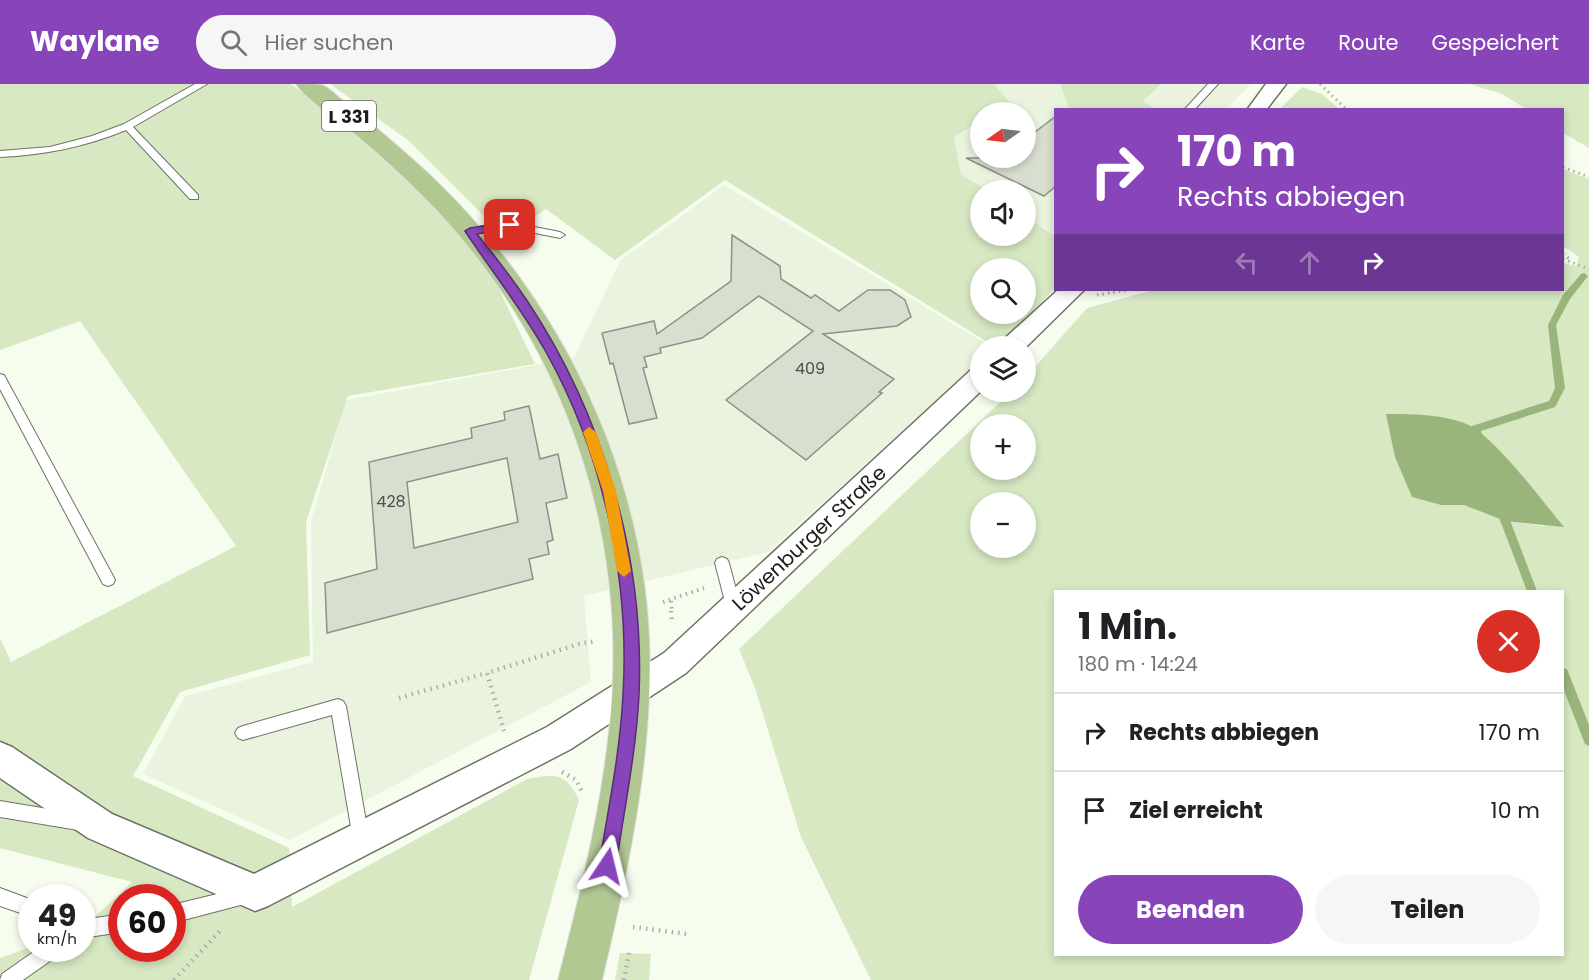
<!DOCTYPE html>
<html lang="de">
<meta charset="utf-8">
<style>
body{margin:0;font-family:Poppins,sans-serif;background:#f6f6f6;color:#202124;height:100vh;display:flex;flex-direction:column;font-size:22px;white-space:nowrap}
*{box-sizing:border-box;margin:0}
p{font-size:20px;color:#757577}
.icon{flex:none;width:33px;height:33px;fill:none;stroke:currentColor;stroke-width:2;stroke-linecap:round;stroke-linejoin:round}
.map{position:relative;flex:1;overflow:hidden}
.drawer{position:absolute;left:1054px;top:506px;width:510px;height:366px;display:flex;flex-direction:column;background:#fff;border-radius:0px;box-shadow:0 3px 9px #0003}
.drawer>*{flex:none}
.hud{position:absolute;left:1054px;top:24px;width:510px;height:183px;border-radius:0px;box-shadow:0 3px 9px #0003;background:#8844b9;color:#fff;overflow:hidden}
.needle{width:39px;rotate:256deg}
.controls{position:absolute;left:970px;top:18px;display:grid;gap:12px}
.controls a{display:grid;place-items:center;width:66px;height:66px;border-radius:50%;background:#fff;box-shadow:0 3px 9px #0003;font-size:30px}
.speed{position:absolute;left:18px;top:800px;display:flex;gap:12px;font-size:30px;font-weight:700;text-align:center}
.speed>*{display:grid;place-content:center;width:78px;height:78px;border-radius:50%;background:#fff;box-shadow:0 3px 9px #0003;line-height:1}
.speed small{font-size:15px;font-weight:400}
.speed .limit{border:9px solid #d22;background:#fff;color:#111}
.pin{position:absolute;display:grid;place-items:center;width:51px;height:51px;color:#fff;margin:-26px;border-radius:12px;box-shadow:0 3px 9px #0006}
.me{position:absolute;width:66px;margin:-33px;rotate:10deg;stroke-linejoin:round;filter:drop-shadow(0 0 4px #0008)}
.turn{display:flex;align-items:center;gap:21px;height:126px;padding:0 24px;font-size:27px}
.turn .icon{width:78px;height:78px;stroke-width:2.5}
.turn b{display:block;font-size:42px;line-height:51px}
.lanes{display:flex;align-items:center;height:57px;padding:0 24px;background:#0003;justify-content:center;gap:30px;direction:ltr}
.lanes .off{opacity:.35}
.round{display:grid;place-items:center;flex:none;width:63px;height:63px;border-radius:32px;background:#f6f6f6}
.headline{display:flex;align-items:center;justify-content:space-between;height:102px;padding:0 24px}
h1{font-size:36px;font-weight:700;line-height:45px}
.cta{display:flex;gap:12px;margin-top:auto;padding:12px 24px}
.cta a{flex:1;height:69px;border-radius:36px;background:#8844b9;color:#fff;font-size:24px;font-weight:700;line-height:69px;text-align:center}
.cta a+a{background:#f6f6f6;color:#202124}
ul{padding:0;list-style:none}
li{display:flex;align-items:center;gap:18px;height:78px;padding:0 24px;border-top:2px solid #e0e0e0}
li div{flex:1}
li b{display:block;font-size:22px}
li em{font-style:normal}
header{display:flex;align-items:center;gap:36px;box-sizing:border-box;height:84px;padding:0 30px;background:#8844b9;color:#fff}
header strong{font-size:28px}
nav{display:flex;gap:33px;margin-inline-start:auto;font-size:21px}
.search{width:420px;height:54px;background:#f6f6f6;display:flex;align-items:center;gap:15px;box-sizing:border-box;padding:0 21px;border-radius:33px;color:#757577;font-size:22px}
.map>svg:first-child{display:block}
</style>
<header>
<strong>Waylane</strong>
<div class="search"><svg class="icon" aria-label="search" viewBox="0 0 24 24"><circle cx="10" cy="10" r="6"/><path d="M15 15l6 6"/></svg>Hier suchen</div>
<nav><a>Karte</a><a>Route</a><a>Gespeichert</a></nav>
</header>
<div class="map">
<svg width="1589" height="896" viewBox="0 0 1589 896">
<rect width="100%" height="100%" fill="#f6fdee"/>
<g fill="#e9f3dd">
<path d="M994,0h66l10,25 -14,1v127l-30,-20v-27h-40l-25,-16 -7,-37 24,-17h3v38h45v-46h-8z"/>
<path d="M1161,0h90l-25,25h-71l-12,-8z"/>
<path d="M724,101l266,161h-9v14l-213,192 -184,44 7,86 -301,158 -147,-66 42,-78 128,-34 -2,-140 35,-122 228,-42 46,-97z"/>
</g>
<g fill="#d7e8c3" fill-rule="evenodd">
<path d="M0,0h291l91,68 97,96 56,116 -187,32 -42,126 4,133 -130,37 -47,84 156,72 3,59 235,-128c28,-5 39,-7 52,21l-50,180h-529v-22l31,-11 51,1 1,-20 49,-46 -132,-34v-210l11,24 225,-116 -156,-225 -80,29zM122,813h50v51h-50z"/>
<path d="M330,0h664l24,28h-37v8l-27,17 7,37 25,16h-5v46h45v-19l30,20v50l-55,59h-7l-269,-166 -110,80 -69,-51 -41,28 -96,-96zM981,184h45v46h-45z"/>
<path d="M1060,0h101l-18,17 12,8 -85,1z"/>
<path d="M1469,0h120v64l-26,-15v-23l-37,-1 -24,-15z"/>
<path d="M1302,3l20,7 17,15h-59z"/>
<path d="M1563,85l26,10v801h-718l-70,-143 -46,-149 -16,-39 272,-257h15v-15l61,-69 67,-18h409v-27l13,3 3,-9 -16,-11zM981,340h45v46h-45zM1519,389l25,53 -39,-5 -41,-16h-23l-29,-8zM981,418h45v46h-45zM1056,507h507v363h-507z"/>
<path d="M620,869l31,1 -2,26h-34z"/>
</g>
<path fill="#9ab57b" d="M1386,330c25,0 70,0 91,16 29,22 63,68 87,97l-59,-6 -41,-16h-23l-29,-8 -17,-40z"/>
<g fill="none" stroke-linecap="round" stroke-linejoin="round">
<g fill="#9ab57b" fill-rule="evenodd">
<path d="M1584,189l4,3 -18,23 -14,26 9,63 -10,19 -74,24 3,10 -2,3h-6l-6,-15 2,-3 77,-25 6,-13 -7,-63 15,-30 18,-21z"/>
<path d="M1500,419l4,1 1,3 32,84h-10l-32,-84 1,-3z"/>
<path d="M1563,584l4,1 22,56v21l-4,-2 -22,-56z"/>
</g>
</g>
<g fill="#d8dfd0" stroke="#8c9285" stroke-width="1.5" fill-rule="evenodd">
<path d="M1056,32v70l-12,10 -78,-38h60v-19z"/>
<path d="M732,151l48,31 1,13 30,19 4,-3 24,16 29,-21h22l15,10 6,17 -14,9 -74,8 71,45 -15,13 3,1 -76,67 -80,-60 87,-69 -54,-35 -57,42 -42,10 1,5 -17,4 3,10 -4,1 14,50 -28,6 -16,-61 -3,1 -8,-31 52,-12 3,13 74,-53z"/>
<path d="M529,322l11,53 18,-5 9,44 -21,5 7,37 -6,2 2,12 -20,5 4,20 -206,54 -2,-50 52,-14 -8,-107 103,-24 -1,-10 34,-8 -1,-8zM507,374l11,64 -104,26 -7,-66z"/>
</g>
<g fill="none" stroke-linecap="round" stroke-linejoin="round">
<defs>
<g id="lane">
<path d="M195,0h12l-74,43 65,68v4h-8l-64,-69c-41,17 -82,25 -126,27v-6l50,-4 42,-11 32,-12z"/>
<path d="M1208,0h10l-24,26h-10z"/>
<path d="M509,138l51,10 5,3 -5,3 -51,-10 -39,6 -5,-3 5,-3z"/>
<path d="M0,290l4,1 109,201 2,4 -2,4 -5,2 -5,-2 -103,-195z"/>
<path d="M722,473l5,2 2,4 12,46 -2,4 -5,2 -5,-2 -2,-4 -12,-46 2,-4z"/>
<path d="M338,615l5,2 3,5 23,133 -2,6 -6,2 -6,-2 -2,-6 -21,-124 -89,25 -5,-2 -3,-5 3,-5 5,-2z"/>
<path d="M0,717l78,13 6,2 2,6 -2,6 -6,2 -78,-13z"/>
<path d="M246,803l6,3 3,6 -3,6 -80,21v-18z"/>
<path d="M0,804l32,12v17l-32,-11z"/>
<path d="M122,830v18l-40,6v-18z"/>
<path d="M39,864h24l-3,6 -37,26h-23l2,-6z"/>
</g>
<g id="street">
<path d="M1266,0h20l-20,26h-19z"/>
<path d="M1058,206h26l-58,57 -26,-1 3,-6z"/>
<path d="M981,283v24l-295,282 -115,76 -303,157 -13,5 -167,-73 -88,-60v-36l12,5 100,67 142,60 293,-147 117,-74 308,-284z"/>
</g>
<path id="primary" d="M296,0c7,0 19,0 26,1 8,3 17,13 25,19 28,22 56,46 83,71 141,134 229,326 219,522 -4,96 -25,190 -47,283h-44c24,-93 48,-188 54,-284 11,-166 -45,-334 -153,-461 -31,-37 -68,-71 -105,-102 -17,-14 -46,-32 -58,-49z"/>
</defs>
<use href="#lane" stroke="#6d7366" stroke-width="2"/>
<use href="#street" stroke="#6d7366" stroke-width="3"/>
<use href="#primary" stroke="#dfdfdf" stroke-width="2"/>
<g stroke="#abb0a5" stroke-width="3" stroke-dasharray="1.5 4" stroke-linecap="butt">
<path d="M1320,0l27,26"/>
<path d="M1563,83l26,10"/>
<path d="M1563,170l8,6"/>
<path d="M1563,175l26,10"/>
<path d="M1097,211l32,-5"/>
</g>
<g stroke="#abb0a5" stroke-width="4" stroke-dasharray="1.5 4.5" stroke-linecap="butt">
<path d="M671,517l1,11"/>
<path d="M663,518l41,-14"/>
</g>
<g stroke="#abb0a5" stroke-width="4.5" stroke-dasharray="1.5 5" stroke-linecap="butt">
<path d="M671,527l1,11"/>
<path d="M399,614l88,-25"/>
<path d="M504,647l-17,-58 92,-29 18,-3"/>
<path d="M562,688l14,8 7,14"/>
<path d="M633,843l54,7"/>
<path d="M174,896l49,-52"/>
<path d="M624,896l6,-32"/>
</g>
<use href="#lane" fill="#fff" fill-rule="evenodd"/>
<use href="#street" fill="#fff" fill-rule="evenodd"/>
<use href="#primary" fill="#b2c893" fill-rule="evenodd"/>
</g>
<path fill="#8844b9" stroke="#582c78" stroke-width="1.5" d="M510,138l5,3 -2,3 -36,6c17,21 34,43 49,65 77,115 119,258 113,396 -3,58 -15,115 -23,171l-3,6 -6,3 -6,-3 -2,-6c9,-56 21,-113 24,-171 7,-117 -20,-241 -77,-343 -24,-43 -54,-80 -81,-121l5,-3z"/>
<path fill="#f59e0b" d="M589,343l7,5 20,59 15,80 -7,6 -7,-6 -14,-80 -20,-59z"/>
<g text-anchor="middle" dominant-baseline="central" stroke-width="4.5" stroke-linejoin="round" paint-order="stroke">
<g font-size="16" fill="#4a4e46">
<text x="810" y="284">409</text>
<text x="391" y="417">428</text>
</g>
<rect fill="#fff" stroke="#5f615d" stroke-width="1.5" x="322" y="17" width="54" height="30" rx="4.5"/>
<g font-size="18" font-weight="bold" fill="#1a1d18">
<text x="349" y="32">L 331</text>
</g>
<g font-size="20" fill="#1a1d18" stroke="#fff">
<text transform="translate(809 454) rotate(-43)">Löwenburger Straße</text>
</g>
</g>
</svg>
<div class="controls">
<a><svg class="needle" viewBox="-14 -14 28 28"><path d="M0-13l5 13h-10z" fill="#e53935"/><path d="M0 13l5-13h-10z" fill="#757577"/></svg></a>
<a><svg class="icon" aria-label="sound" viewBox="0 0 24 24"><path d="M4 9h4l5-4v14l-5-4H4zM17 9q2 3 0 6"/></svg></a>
<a><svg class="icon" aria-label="search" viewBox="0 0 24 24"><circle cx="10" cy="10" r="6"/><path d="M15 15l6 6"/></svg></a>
<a><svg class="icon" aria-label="layers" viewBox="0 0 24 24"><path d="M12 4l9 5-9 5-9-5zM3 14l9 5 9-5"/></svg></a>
<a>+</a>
<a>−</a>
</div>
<div class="speed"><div>49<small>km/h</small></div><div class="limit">60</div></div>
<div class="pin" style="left:510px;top:141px;background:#d93025"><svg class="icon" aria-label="arrive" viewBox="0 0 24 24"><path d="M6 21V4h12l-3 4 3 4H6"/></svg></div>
<svg class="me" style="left:607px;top:782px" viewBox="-20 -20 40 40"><path d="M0-17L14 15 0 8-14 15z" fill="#8844b9" stroke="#fff" stroke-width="4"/></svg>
<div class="hud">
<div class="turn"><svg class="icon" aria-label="right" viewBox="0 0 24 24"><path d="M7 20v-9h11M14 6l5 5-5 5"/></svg><div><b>170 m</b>Rechts abbiegen</div></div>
<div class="lanes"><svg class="icon off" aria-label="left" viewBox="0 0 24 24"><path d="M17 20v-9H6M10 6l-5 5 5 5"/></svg><svg class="icon off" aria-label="ahead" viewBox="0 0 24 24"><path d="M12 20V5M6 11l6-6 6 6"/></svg><svg class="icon" aria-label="right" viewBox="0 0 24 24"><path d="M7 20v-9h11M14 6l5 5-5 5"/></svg></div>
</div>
<section class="drawer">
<div class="headline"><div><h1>1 Min.</h1><p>180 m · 14:24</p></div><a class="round" style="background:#d93025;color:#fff"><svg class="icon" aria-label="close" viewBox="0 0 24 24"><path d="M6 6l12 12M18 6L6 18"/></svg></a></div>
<ul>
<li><svg class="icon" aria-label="right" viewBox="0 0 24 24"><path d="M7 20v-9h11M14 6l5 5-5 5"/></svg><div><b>Rechts abbiegen</b></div><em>170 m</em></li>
<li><svg class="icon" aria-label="arrive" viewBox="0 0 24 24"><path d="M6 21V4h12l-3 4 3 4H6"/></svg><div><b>Ziel erreicht</b></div><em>10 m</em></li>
</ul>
<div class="cta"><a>Beenden</a><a>Teilen</a></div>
</section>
</div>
